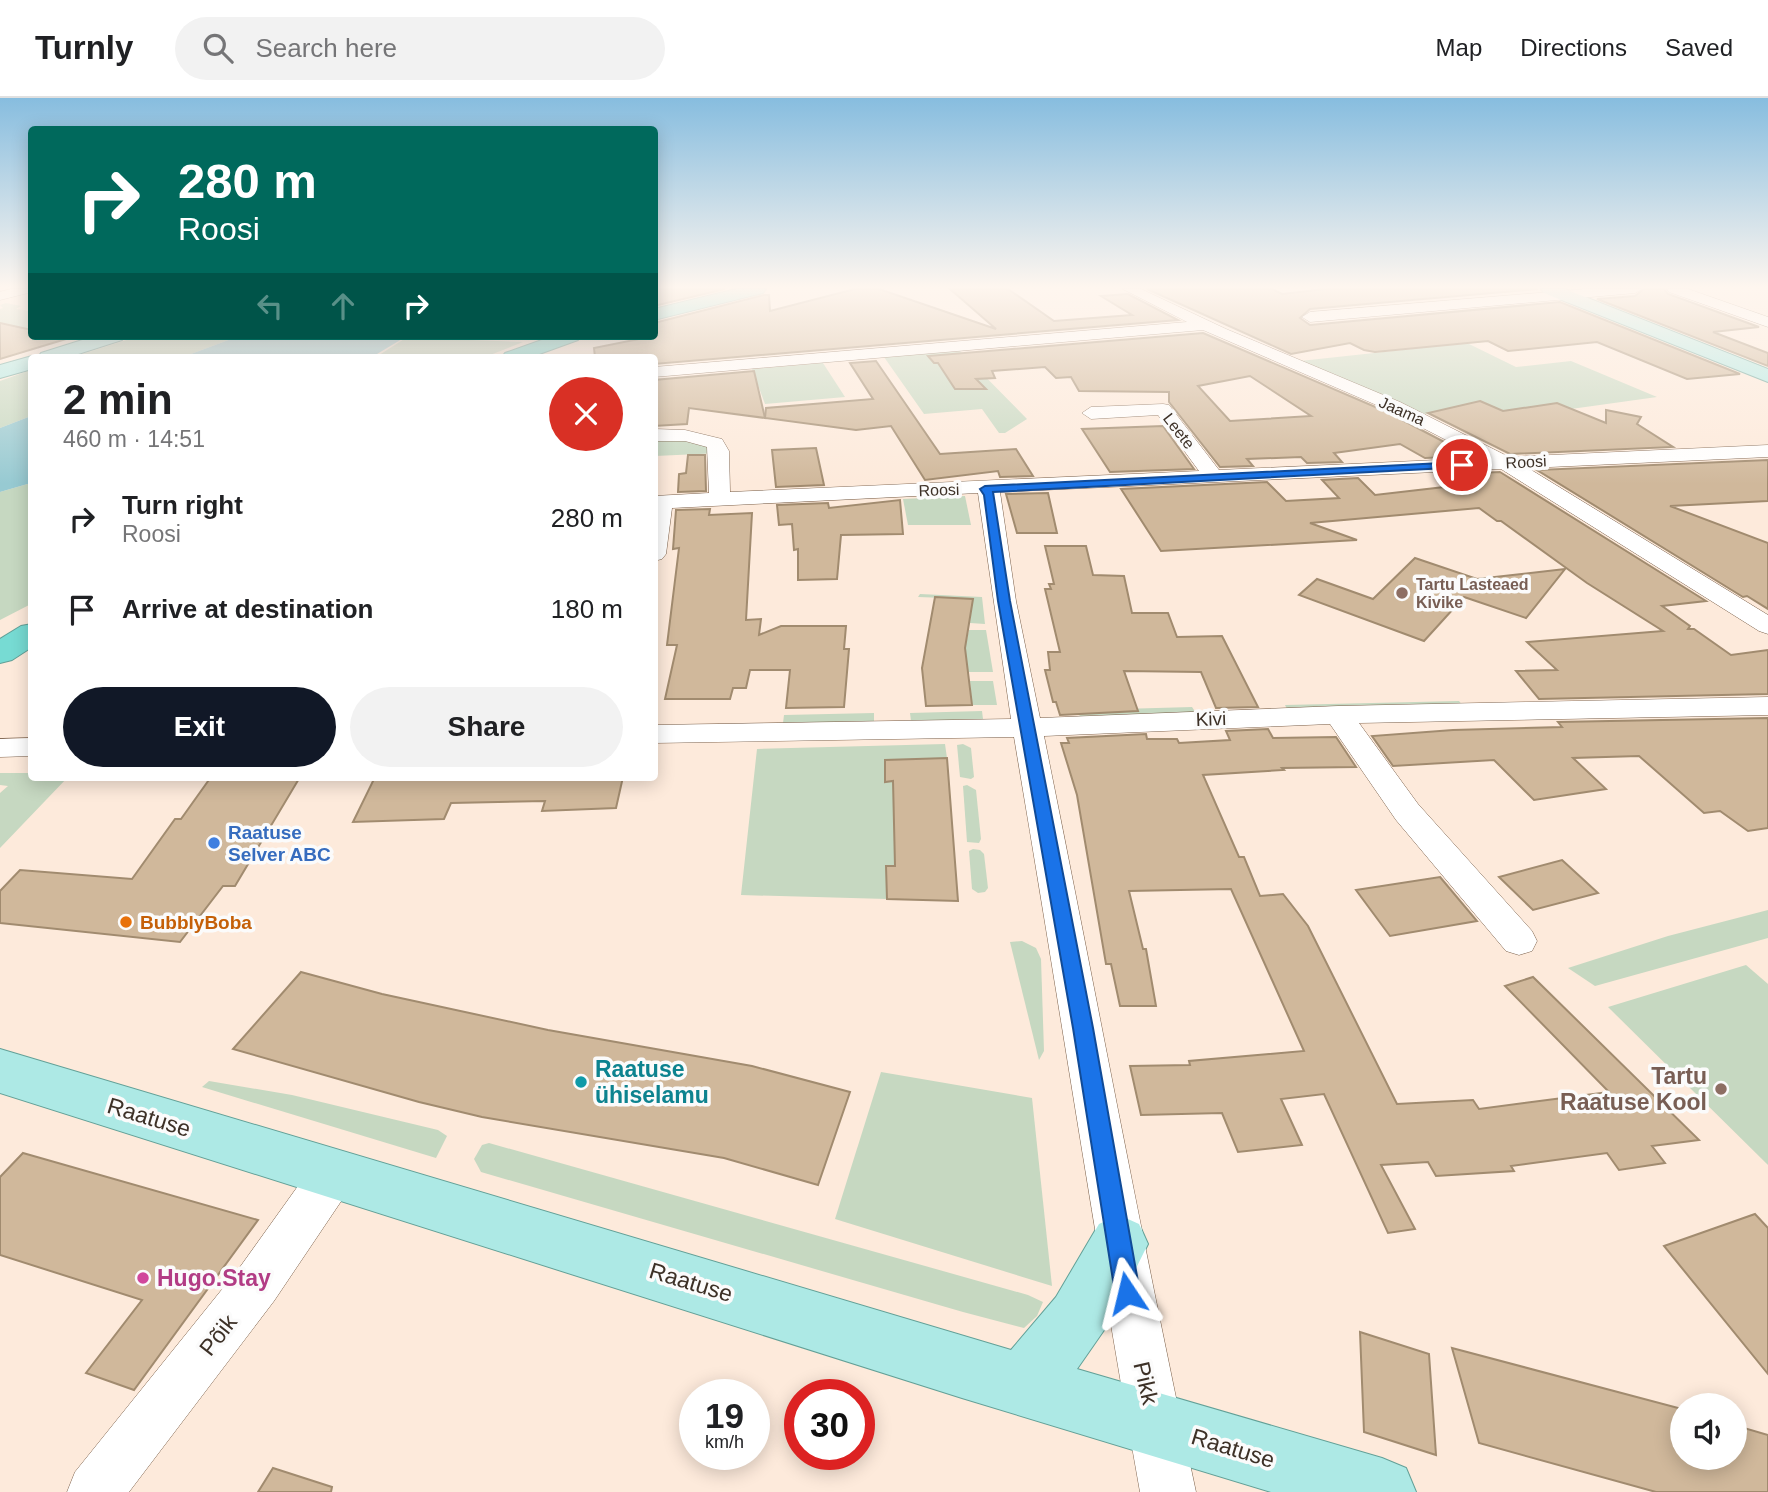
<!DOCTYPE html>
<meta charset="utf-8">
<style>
body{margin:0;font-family:Arial,sans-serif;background:#f2f2f2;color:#202124;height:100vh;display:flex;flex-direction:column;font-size:26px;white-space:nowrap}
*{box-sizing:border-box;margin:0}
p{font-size:23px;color:#757577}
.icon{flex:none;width:38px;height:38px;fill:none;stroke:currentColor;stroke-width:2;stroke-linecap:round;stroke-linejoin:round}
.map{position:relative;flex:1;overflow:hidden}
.details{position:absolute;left:28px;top:256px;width:630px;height:427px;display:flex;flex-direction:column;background:#fff;border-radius:7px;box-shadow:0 4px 18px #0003}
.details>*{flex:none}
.banner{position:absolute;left:28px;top:28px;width:630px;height:214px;border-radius:7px;box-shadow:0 4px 18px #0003;background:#00695c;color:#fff;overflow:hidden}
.fabs{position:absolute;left:1670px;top:1295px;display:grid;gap:14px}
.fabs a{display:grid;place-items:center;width:77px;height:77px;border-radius:50%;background:#fff;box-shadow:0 4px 18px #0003;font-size:35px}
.speed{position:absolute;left:679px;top:1281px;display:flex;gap:14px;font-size:35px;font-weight:700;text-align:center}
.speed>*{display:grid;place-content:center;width:91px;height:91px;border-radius:50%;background:#fff;box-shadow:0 4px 18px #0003;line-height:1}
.speed small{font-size:18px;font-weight:400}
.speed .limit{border:10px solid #d22;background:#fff;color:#111}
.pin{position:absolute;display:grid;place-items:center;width:60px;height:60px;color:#fff;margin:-30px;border:4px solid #fff;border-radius:50%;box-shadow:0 2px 7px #0007}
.me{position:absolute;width:77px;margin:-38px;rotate:350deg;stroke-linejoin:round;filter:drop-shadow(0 0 5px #0008)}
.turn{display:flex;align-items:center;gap:24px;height:147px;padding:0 35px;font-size:32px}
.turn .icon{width:91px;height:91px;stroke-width:2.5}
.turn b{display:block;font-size:49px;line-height:60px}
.lanes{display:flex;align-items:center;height:66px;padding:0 35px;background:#0003;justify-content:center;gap:35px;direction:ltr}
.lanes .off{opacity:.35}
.round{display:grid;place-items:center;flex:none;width:74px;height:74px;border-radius:37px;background:#f2f2f2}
.headline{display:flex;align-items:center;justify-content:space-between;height:119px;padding:0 35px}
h1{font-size:42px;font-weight:800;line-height:52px}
.button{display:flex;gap:14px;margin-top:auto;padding:14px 35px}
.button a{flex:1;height:80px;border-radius:42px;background:#111827;color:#fff;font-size:28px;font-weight:800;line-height:80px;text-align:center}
.button a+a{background:#f2f2f2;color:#202124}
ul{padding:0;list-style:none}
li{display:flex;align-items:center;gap:21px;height:91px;padding:0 35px}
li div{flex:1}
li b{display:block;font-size:26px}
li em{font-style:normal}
header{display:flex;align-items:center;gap:42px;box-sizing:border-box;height:98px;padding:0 35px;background:#fff;border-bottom:2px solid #e0e0e0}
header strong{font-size:33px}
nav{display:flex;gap:38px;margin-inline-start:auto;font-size:24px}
.search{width:490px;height:63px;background:#f2f2f2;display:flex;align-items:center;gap:18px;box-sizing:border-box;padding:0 24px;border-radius:38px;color:#757577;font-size:26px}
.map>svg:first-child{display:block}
</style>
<header>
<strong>Turnly</strong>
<div class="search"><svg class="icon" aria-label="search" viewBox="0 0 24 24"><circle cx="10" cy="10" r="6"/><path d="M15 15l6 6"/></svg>Search here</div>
<nav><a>Map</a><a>Directions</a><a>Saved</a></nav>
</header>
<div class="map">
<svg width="1768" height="1394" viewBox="0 0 1768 1394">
<rect width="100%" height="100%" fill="#fdeadb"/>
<g fill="#c6d8c1">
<path d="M6,205l15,3 -5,3 15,2v19l-31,8v-29l3,-1 -3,-3z"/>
<path d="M139,238h100l-56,21h-110z"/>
<path d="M409,238h39l-3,3 78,3 -38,15h-109z"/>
<path d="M1467,245l49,24 55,-6 86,36 -86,12 -14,-6 -50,9 -27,-11 -55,13 -125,-53z"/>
<path d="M960,253l67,68 -22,14h-6l-17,-24 -58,5 -40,-57z"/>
<path d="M823,265l22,34 -80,7 -13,-35z"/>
<path d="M31,272v46l-31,12v-47z"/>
<path d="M684,334l37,21 -66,3 -1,-21z"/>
<path d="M31,385v121l-31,16v-128z"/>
<path d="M965,398l6,29h-63l-5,-26z"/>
<path d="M920,496l62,3 3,27 -15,-1 2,-24 -54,-2z"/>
<path d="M969,532h17l7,42h-25l-3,-24z"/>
<path d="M970,583h23l4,24h-25z"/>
<path d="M1459,603l5,6 -176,4 -3,-6z"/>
<path d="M1192,609l4,6 -117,3 6,-6z"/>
<path d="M982,613l1,8 -72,2 -1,-8z"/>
<path d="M874,615v8l-91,2 1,-8z"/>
<path d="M945,646l2,14 -62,2v22l8,-1 2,85 -9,1 1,32 -146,-4 16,-146z"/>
<path d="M963,646l8,4 3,29 -3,2 -11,-2 -3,-32z"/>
<path d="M0,675h31l1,4h36l-68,71v-55l8,-7 -8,-1z"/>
<path d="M967,687l9,5 5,49 -2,4 -12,-1 -4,-56z"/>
<path d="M973,751l7,1 4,4 4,34 -3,4 -7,1 -6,-4 -3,-38z"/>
<path d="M1768,812v28l-173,48 -27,-18 100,-32z"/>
<path d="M1022,843l14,7 5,11 3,92 -5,9 -29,-118z"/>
<path d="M1746,867l22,19v181l-160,-158z"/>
<path d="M881,974l151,26 20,188 -217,-67z"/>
<path d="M209,983l83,14 146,35 9,6 -11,22 -234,-71z"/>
<path d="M489,1045l539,152 15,7 -6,14 -13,12 -61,-16 -482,-140 -7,-13 8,-14z"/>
</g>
<g fill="#97cad2">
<path d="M239,238h168l-35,21h-189z"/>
<path d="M31,315v70l-31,9v-64l31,-12z"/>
</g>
<g fill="#d0b89b" stroke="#a18b6f" stroke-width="2" fill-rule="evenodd">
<path d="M654,191h71l-71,17z"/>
<path d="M855,191h24l117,40 -46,-40h58l46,32 78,-6 -31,-19 27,-2 50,26 -524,44v-7h-59l-1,-9 60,-12v-13l110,-28h5l1,16z"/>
<path d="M1147,191h125l10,5 44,-5h212l-228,20 -10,9 10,7 250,-23 180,72 -53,5 -90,-37 -89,9 -20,-10 -113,11 -11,-2 -14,-7 -59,11z"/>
<path d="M1644,191h20l4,5 91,33 -46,5 55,21v13l-171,-67 38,-3z"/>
<path d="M0,225l32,7v6l34,3 -66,20z"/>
<path d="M1203,235l184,79 84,44 -46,2 -25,-14 -66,9 8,9 -35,1 -6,-6 -54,2 6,7 -33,1 -51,-65v-10l-90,-1 -8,-14 -15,1 -11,-11 -53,4 3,7 -19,1 10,10h-31l-17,-26h-4l-6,-7zM1250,278l61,40 -81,5 -32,-35z"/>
<path d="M876,263l64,93 76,-5 17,27 -33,1 -2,-6 -73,9 -34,-54 -35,4 -91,-12 1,-10 107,-9 -23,-36z"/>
<path d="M754,273l11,47 -76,-10 -2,16 -33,2v-46z"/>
<path d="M1480,303l23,10 54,-8 49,20v-13l35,7 -4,7 36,23 -163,7 -82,-41z"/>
<path d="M1163,328l31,43 -84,3 -28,-43z"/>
<path d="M816,350l8,37 -48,2 -4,-37z"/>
<path d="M688,357h17l1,36 -28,1 1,-18 7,-1z"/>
<path d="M1768,362v41l-98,5 98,37v66l-21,-13 -4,1 -206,-127z"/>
<path d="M1500,374l206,129 -44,5 28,20 -2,3h6l37,26 37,-5v44l-229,5 -23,-28 41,-1 -30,-28 136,-11 -76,-48 -86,-62h-4l-18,-13 -169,15 47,17 -196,11 -40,-62 146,-7 19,19 53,-3 -17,-18 36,-2 17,17 95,-11 -18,-10z"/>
<path d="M1048,395l9,40h-40l-11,-39z"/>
<path d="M900,402l3,34 -62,1 -4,44 -39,1v-31l-4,1 -2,-26 -13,1 -2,-20 51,-2 1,5z"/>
<path d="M710,411l-1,6 43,-2 -6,107 15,-1 -2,16 22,-9h65l-2,23h5l-5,58 -58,1 4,-38h-40l-4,18h-13l-3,11h-65l12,-54h-10l12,-97 -6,1 3,-39z"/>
<path d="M1045,448h41l7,29 31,1 8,37h36l9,24 45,-1 36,71 -42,1 -15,-36 -77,-1 14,40 -78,4 -4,-13h-3l-8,-32h5l-2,-18h12l-15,-63h6l-2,-5h5z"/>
<path d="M1415,460l62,21 88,-10 -39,49 -62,-21 -40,44 -125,-46 18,-16 56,20z"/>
<path d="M935,499l38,2 -8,49 7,57 -46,1 -4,-38z"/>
<path d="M1768,620v110l-20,3 -28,-20 -16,2 -65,-57 -66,2 33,31 -72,11 -40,-40 -101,6 -21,-30 81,-6 109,-3 -4,-5z"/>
<path d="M1268,631l5,9 63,-1 20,30 -74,1 2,2 -81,5 36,82h5l16,39 23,-2 25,32 89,178 76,-4 6,9 130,-17 -104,-106 28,-9 166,163 -47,6 13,17 -46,7 -12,-17 -96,13 3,5 -78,5 -8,-14 -47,3 34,64 -27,4 -64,-139 -43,5 21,46 -64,7 -16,-39 -81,2 -11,-49 60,-1 -1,-4 115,-10 -73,-162 -102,2 14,58h3l10,57h-36l-9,-42h-5l-29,-169 -16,-52h8l-2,-5 79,-4 1,5h30l2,4 51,-3 -4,-9z"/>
<path d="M947,660l11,143 -71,-2 -1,-33h9l-2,-85 -8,1v-22z"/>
<path d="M211,679h89l-65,109h-12l-43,56 -180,-19v-32l20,-21 112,9 43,-60h6z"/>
<path d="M375,679h248l-7,31 -74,3 3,-10 -94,2 -7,16 -91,3z"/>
<path d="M1562,762l36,33 -65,17 -34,-33z"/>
<path d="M1440,779l37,44 -87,15 -34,-46z"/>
<path d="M301,874l81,22 166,36 204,36 98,26 -32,93 -94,-27 -242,-41 -63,-15 -186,-53z"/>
<path d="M23,1055l235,67 -124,170 -48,-17 56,-73 -142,-45v-78z"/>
<path d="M1755,1116l13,14v146l-104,-128z"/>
<path d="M1360,1234l69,22 7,101 -72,-23z"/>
<path d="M1452,1250l230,61v49h52v-33l34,10v57h-112l-177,-49z"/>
<path d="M273,1370l59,19 -1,5h-73z"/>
</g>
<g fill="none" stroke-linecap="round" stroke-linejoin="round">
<defs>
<g id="minor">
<path d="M11,191h21v3l-32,8v-8z"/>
<path d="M1123,191h18l85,40 174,73 109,55 259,-12v12l-240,11 240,147v19l-9,-3 -258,-162 -501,23 16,109 24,117 298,-12 430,-9v18l-409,8 59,81 114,127 5,10 -5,10 -13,4 -13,-4 -110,-131 -66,-96 -286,12c51,252 98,505 152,756h-56c-45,-251 -83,-503 -126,-755l-360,6v-18l357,-6 -33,-226 -306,15 -6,46 -4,5 -8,2v-65l55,-3 -2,-46 -22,-6h-31v-12l31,1 37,9 7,12 1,41 469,-21 -41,-56 -67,4 -9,-6 9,-6 72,-3 6,1 50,65 262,-12 -93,-48 -185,-80 -549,47v-10l533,-45z"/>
<path d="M1586,191h56l-7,4 -325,29 -8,-5 8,-5z"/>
<path d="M1667,191h21l80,28v10l-99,-35z"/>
<path d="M32,640v18l-32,1v-18z"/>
<path d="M334,1054l16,6 6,15 -6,15 -76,113 -145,191h-62l8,-20 165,-205 78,-109z"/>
</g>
<g id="major">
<path d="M1541,191h24l203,80v13l-224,-89z"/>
<path d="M95,238h30l-3,4 -53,17h-31l3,-4z"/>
<path d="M32,258l4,1h-4v12l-32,9v-13z"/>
<path d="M0,951l1011,301 45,-53 43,-73 20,-9 20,9 9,20 -39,79 -32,46 305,89 24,10 10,24h-145l-309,-94 -962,-305z"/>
</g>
<g id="highway">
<path d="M736,191h30l-3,4 -109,27v-11z"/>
<path d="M553,238h28l-3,4 -47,17h-29l3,-4z"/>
<path d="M32,526v23l-20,13 -12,3v-24l21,-13z"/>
</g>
</defs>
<use href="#minor" stroke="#7b604a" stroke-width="1"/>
<use href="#major" stroke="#63a097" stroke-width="2"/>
<use href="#highway" stroke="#63a097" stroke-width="2"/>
<use href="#minor" fill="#fff" fill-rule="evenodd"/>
<use href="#major" fill="#ade9e5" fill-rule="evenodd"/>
<use href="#highway" fill="#77dbd3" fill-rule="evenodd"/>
</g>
<linearGradient id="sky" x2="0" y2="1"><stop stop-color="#87bddf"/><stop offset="0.49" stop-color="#fef6ef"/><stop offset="1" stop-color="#fef6ef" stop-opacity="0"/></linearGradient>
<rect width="1768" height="386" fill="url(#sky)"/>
<path fill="#1a73e8" stroke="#114b97" stroke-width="2" d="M1462,364l5,3 -1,2 -473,25 17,109 83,427 47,265 -4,8 -9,4 -8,-4 -4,-8 -42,-265 -75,-427 -14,-106 -4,-6 5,-3z"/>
<g fill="#8d6e63" stroke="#fbfbfb" stroke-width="2.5">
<circle cx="1402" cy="495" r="7"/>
<circle cx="1721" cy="991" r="7"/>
</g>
<circle fill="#3f7fe0" stroke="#fbfbfb" stroke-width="2.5" cx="214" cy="745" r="7"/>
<circle fill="#e8710a" stroke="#fbfbfb" stroke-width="2.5" cx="126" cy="824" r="7"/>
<circle fill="#0f9aa8" stroke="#fbfbfb" stroke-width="2.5" cx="581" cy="984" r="7"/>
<circle fill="#d1479c" stroke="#fbfbfb" stroke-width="2.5" cx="143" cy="1180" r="7"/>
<g text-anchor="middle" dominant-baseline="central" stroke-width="7" stroke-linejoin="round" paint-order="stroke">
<g font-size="16" fill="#3d3127" stroke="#fbfbfb">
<text transform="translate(1402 313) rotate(24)">Jaama</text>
<text transform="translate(1179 333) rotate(52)">Leete</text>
<text transform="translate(1526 364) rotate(-3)">Roosi</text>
<text transform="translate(939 392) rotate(-2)">Roosi</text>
</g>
<g font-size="16" font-weight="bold" fill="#785e54" stroke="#fbfbfb" text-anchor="start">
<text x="1416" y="486">Tartu Lasteaed<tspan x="1416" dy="18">Kivike</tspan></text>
</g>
<g font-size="19" fill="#3d3127" stroke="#fbfbfb">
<text transform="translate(1211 621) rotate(-2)">Kivi</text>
</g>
<g font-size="19" font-weight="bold" fill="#366cbe" stroke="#fbfbfb" text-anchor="start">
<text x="228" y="734">Raatuse<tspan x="228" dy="22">Selver ABC</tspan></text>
</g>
<g font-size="19" font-weight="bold" fill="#c56008" stroke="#fbfbfb" text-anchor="start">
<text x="140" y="824">BubblyBoba</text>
</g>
<g font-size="23" font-weight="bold" fill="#0d838f" stroke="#fbfbfb" text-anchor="start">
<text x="595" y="971">Raatuse<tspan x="595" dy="26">ühiselamu</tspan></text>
</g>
<g font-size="23" font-weight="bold" fill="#785e54" stroke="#fbfbfb" text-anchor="end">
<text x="1707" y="978">Tartu<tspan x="1707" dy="26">Raatuse Kool</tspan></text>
</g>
<g font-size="23" fill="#3d3127" stroke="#fbfbfb">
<text transform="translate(149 1019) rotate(17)">Raatuse</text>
<text transform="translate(691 1184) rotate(17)">Raatuse</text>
<text transform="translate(218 1237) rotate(-52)">Põik</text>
<text transform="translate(1146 1285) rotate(77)">Pikk</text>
<text transform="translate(1233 1350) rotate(17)">Raatuse</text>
</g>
<g font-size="23" font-weight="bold" fill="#b23c85" stroke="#fbfbfb" text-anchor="start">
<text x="157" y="1180">Hugo.Stay</text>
</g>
</g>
</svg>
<div class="fabs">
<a><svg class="icon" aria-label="sound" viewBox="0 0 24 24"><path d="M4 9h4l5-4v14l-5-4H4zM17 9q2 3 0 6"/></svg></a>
</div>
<div class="speed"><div>19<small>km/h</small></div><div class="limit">30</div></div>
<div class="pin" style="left:1462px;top:367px;background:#d93025"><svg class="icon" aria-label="arrive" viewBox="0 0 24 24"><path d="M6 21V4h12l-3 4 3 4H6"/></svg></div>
<svg class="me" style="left:1127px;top:1195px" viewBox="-20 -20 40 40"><path d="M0-17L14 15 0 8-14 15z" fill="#1a73e8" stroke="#fff" stroke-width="4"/></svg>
<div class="banner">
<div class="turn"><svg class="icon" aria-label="right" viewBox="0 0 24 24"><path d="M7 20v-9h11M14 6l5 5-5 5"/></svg><div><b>280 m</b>Roosi</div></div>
<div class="lanes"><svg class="icon off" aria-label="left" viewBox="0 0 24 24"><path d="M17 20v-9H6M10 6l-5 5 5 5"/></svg><svg class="icon off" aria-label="ahead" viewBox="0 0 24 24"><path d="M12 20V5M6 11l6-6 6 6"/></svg><svg class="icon" aria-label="right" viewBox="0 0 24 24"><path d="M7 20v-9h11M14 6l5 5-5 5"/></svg></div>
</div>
<section class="details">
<div class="headline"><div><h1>2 min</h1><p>460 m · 14:51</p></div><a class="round" style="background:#d93025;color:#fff"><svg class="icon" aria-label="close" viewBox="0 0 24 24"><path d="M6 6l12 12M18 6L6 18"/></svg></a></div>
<ul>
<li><svg class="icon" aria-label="right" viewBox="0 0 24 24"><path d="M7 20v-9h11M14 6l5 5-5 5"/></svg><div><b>Turn right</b><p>Roosi</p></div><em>280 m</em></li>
<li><svg class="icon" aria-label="arrive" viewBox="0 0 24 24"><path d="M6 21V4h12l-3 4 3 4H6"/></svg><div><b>Arrive at destination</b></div><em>180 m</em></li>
</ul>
<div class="button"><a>Exit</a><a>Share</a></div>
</section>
</div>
